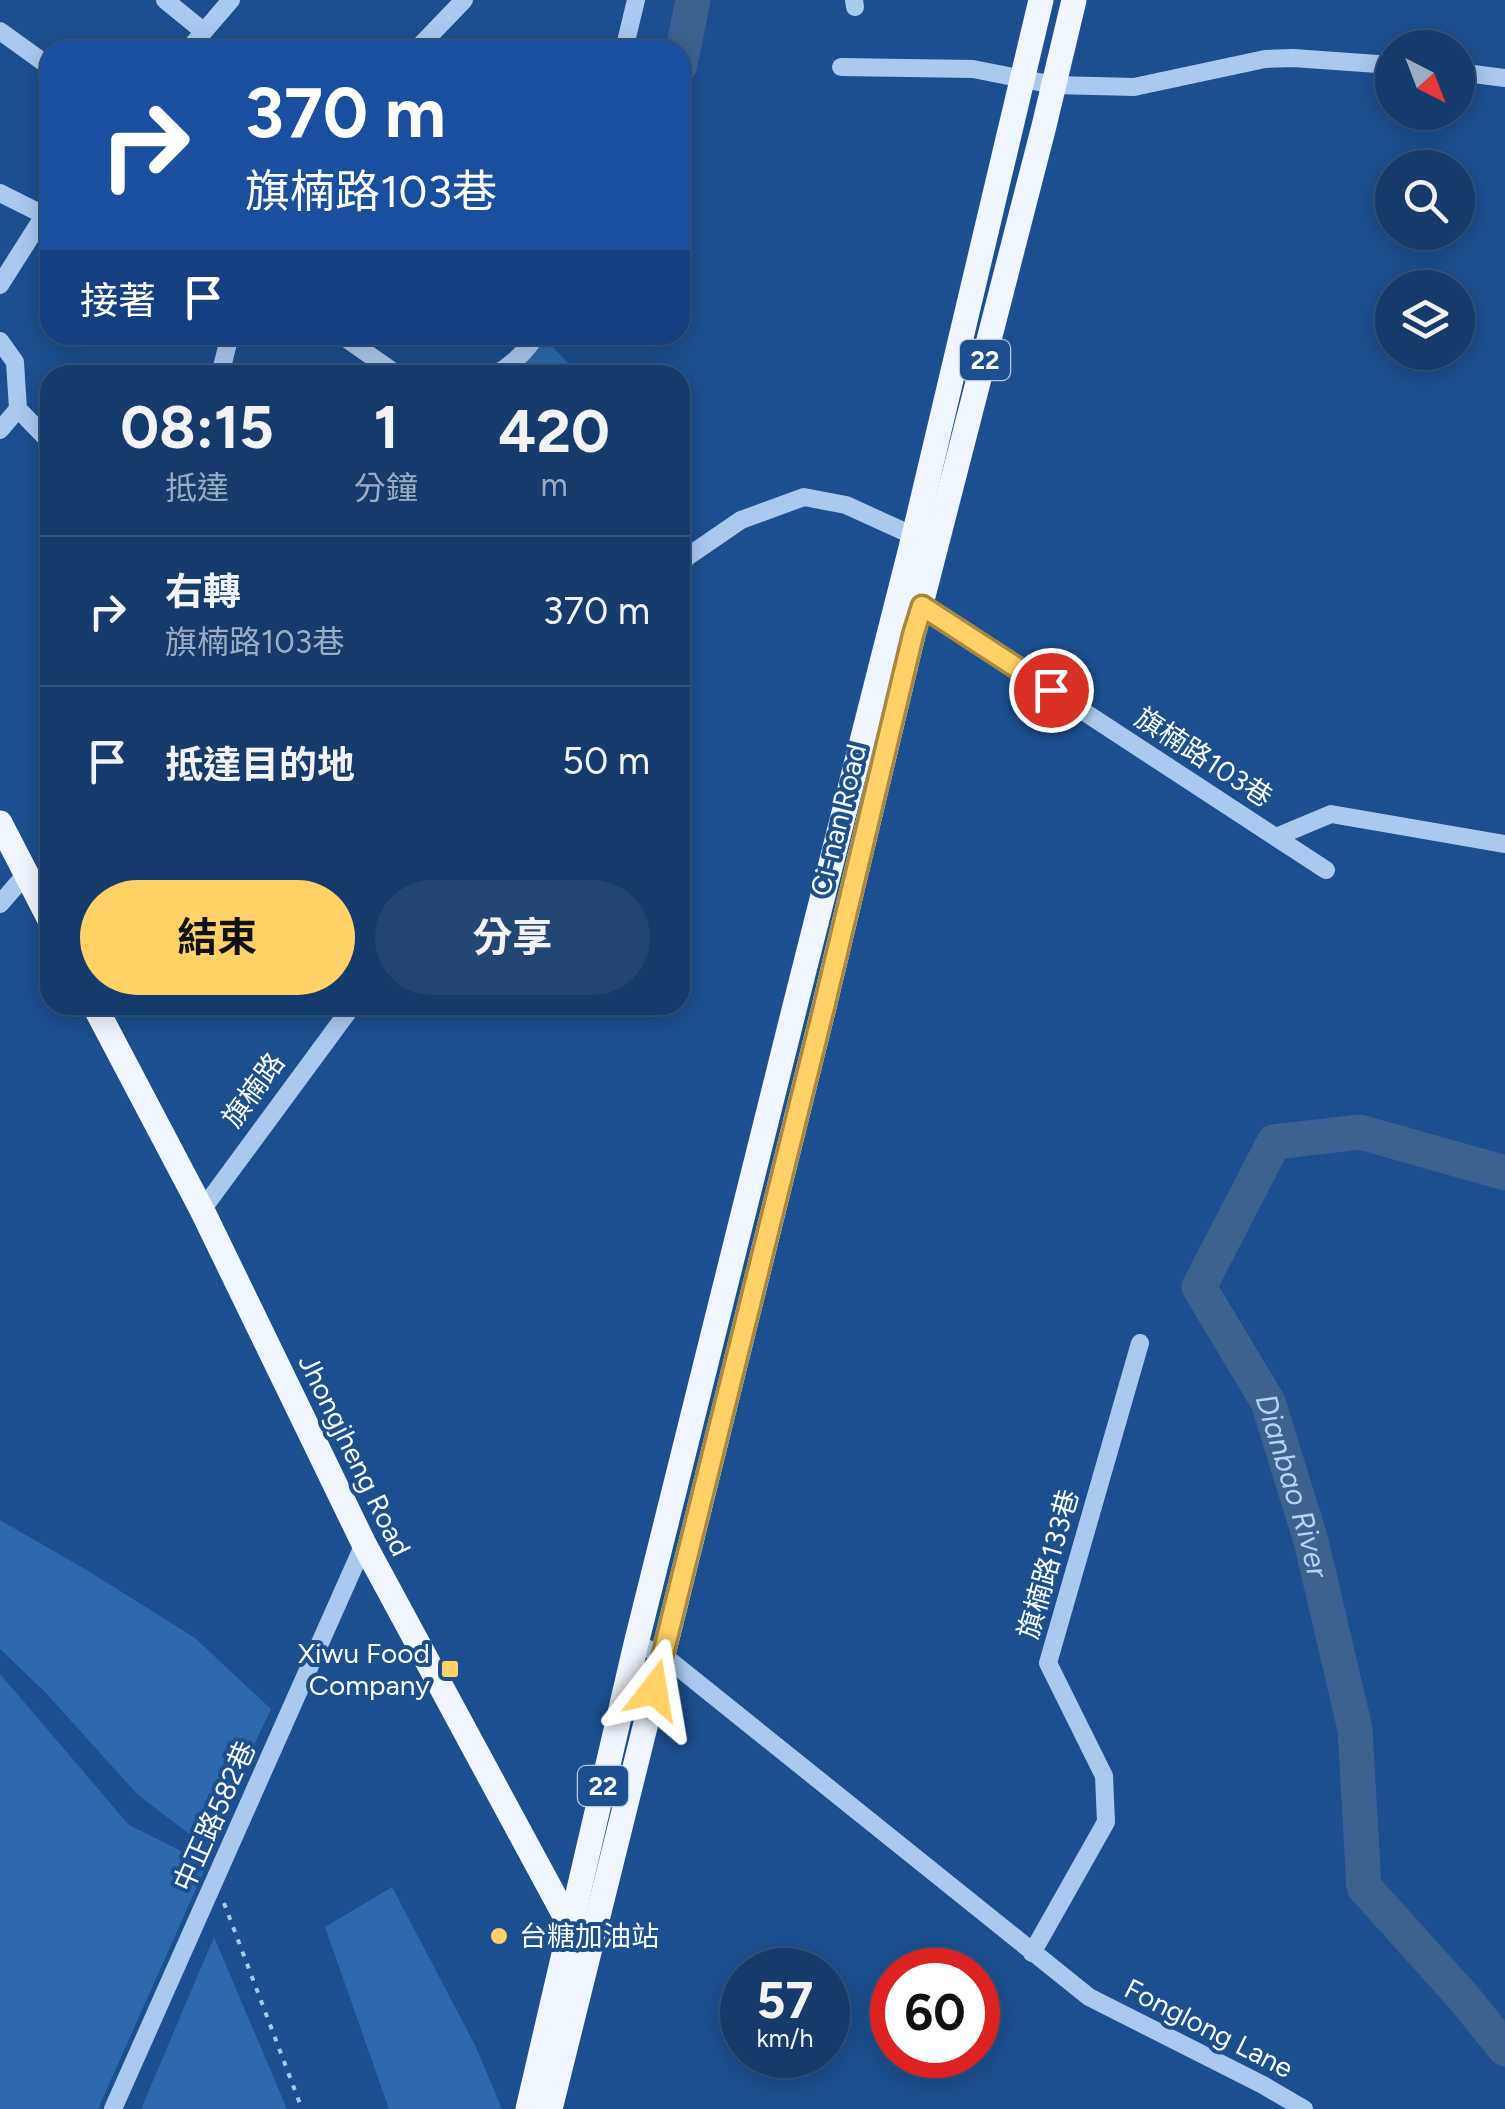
<!DOCTYPE html>
<html lang="zh-TW">
<meta charset="utf-8">
<style>
body{margin:0;font-family:Figtree,"Noto Sans TC",sans-serif;background:#214673;color:#f1f3f6;height:100vh;display:flex;flex-direction:column;font-size:38px;white-space:nowrap}
*{box-sizing:border-box;margin:0}
p{font-size:32px;color:#9dadc1}
.icon{flex:none;width:55px;height:55px;fill:none;stroke:currentColor;stroke-width:2;stroke-linecap:round;stroke-linejoin:round}
.map{position:relative;flex:1;overflow:hidden}
.side{position:absolute;left:40px;top:365px;width:650px;height:650px;display:flex;flex-direction:column;background:#143b6b;border-radius:30px;box-shadow:0 5px 25px #0003,0 0 0 2px #33557e}
.side>*{flex:none}
.top-card{position:absolute;left:40px;top:40px;width:650px;height:305px;border-radius:30px;box-shadow:0 5px 25px #0003,0 0 0 2px #33557e;background:#1a4fa0;color:#fff;overflow:hidden}
.needle{width:65px;rotate:138deg}
.controls{position:absolute;left:1375px;top:30px;display:grid;gap:20px}
.controls a{display:grid;place-items:center;width:100px;height:100px;border-radius:50%;background:#143b6b;box-shadow:0 5px 25px #0003,0 0 0 2px #33557e;font-size:50px}
.speed{position:absolute;left:720px;top:1948px;display:flex;gap:20px;font-size:50px;font-weight:700;text-align:center}
.speed>*{display:grid;place-content:center;width:130px;height:130px;border-radius:50%;background:#143b6b;box-shadow:0 5px 25px #0003,0 0 0 2px #33557e;line-height:1}
.speed small{font-size:25px;font-weight:400}
.speed .limit{border:15px solid #d22;background:#fff;color:#111}
.pin{position:absolute;display:grid;place-items:center;width:85px;height:85px;color:#fff;margin:-42px;border:5px solid #fff;border-radius:50%;box-shadow:0 2px 10px #0007}
.me{position:absolute;width:110px;margin:-55px;rotate:14deg;stroke-linejoin:round;filter:drop-shadow(0 0 8px #0008)}
.turn{display:flex;align-items:center;gap:35px;height:210px;padding:0 40px;font-size:45px}
.turn .icon{width:130px;height:130px;stroke-width:2.5}
.turn b{display:block;font-size:70px;line-height:85px}
.then{display:flex;align-items:center;height:95px;padding:0 40px;background:#0003;gap:20px;font-size:38px}
.eta{display:flex;justify-content:space-evenly;align-items:center;height:170px;text-align:center}
.eta b{font-size:60px;font-weight:700;line-height:70px}
.cta{display:flex;gap:20px;margin-top:auto;padding:20px 40px}
.cta a{flex:1;height:115px;border-radius:60px;background:#ffd166;color:#111;font-size:40px;font-weight:700;line-height:115px;text-align:center}
.cta a+a{background:#214673;color:#f1f3f6}
ul{padding:0;list-style:none}
li{display:flex;align-items:center;gap:30px;height:150px;padding:0 40px;border-top:2px solid #33557e}
li div{flex:1}
li b{display:block;font-size:38px}
li em{font-style:normal}
.map>svg:first-child{display:block}
</style>
<div class="map">
<svg width="1505" height="2109" viewBox="0 0 1505 2109">
<rect width="100%" height="100%" fill="#1b4f8f"/>
<g fill="#2e69ad">
<path d="M542,336l31,32 -8,7h-63z"/>
<path d="M0,1520l90,52 105,66 76,71 -65,138 -69,-53 -92,-102 -45,-43z"/>
<path d="M0,1674l129,151 78,39 -109,245h-98z"/>
<path d="M392,1887l83,158 27,64h-113l-64,-182z"/>
<path d="M214,1937l73,172h-146z"/>
</g>
<g fill="none" stroke-linecap="round" stroke-linejoin="round">
<g stroke="#3c6290" stroke-width="35">
<path d="M680,65l13,-65"/>
<path id="s1" d="M1505,1173l-145,-41 -86,10 -75,145 69,115 43,139 44,188 9,158 100,111 41,51"/>
</g>
<path stroke="#a9c9ee" stroke-width="4" stroke-dasharray="5 8" stroke-linecap="butt" d="M224,1903l78,206"/>
<g stroke="#a9c9ee" stroke-width="18">
<path d="M165,0l38,31"/>
<path d="M854,0l1,7"/>
<path d="M0,31l50,36"/>
<path d="M188,50l43,-50"/>
<path d="M416,50l48,-50"/>
<path d="M624,50l12,-50"/>
<path d="M841,67l132,2 81,16 80,2 131,-28 28,-1 99,7"/>
<path d="M1458,72l47,6"/>
<path d="M0,193l44,22"/>
<path d="M0,285l50,-79"/>
<path d="M341,335l57,40"/>
<path d="M0,341l15,21 3,47 32,33"/>
<path d="M220,375l10,-40"/>
<path d="M495,375c16,-10 32,-24 41,-40"/>
<path d="M0,430l18,-21"/>
<path d="M680,567l7,-10 54,-37 63,-23 42,8 68,31"/>
<path d="M913,600l413,270"/>
<path d="M1276,837l55,-23 173,30"/>
<path d="M0,904l26,-30"/>
<path d="M202,1210l151,-205"/>
<path d="M636,1644l27,11 426,342 174,88 41,24"/>
<path d="M1032,1953l74,-131 -2,-46 -56,-113 92,-320"/>
<path d="M113,2109l251,-565"/>
</g>
<g stroke="#f0f6ff" stroke-width="25">
<path d="M0,823l50,97"/>
<path d="M94,1005l108,205 162,334 207,383"/>
<path d="M528,2109l108,-465 160,-642 118,-466 127,-536"/>
<path d="M550,2109l274,-1102 89,-372 131,-509 30,-126"/>
</g>
</g>
<g fill="none" stroke-linecap="round" stroke-linejoin="round">
<defs>
<path id="route" d="M654,1690l170,-683 89,-372 9,-29 129,84"/>
</defs>
<use href="#route" stroke="#a68842" stroke-width="25"/>
<use href="#route" stroke="#ffd166" stroke-width="18"/>
</g>
<g fill="#ffd166" stroke="#1b4f8f" stroke-width="4">
<rect x="440" y="1659" width="20" height="20" rx="5"/>
<circle cx="499" cy="1936" r="10"/>
</g>
<g text-anchor="middle" dominant-baseline="central" stroke-width="8" stroke-linejoin="round" paint-order="stroke">
<g fill="#1b4f8f" stroke="#bbcadd" stroke-width="2.5">
<rect x="960" y="340" width="50" height="40" rx="8"/>
<rect x="578" y="1766" width="50" height="40" rx="8"/>
</g>
<g font-size="25" font-weight="bold" fill="#fff">
<text x="985" y="360">22</text>
<text x="603" y="1786">22</text>
</g>
<g font-size="28" fill="#fff" stroke="#1b4f8f">
<text transform="translate(1204 757) rotate(33)">旗楠路103巷</text>
<text transform="translate(838 820) rotate(-76)">Ci-nan Road</text>
<text transform="translate(253 1090) rotate(-54)">旗楠路</text>
<text transform="translate(355 1455) rotate(64)">Jhongjheng Road</text>
<text transform="translate(1048 1564) rotate(-74)">旗楠路133巷</text>
<text transform="translate(214 1816) rotate(-66)">中正路582巷</text>
<text transform="translate(1209 2028) rotate(27)">Fonglong Lane</text>
</g>
<g font-size="28" fill="#fff" stroke="#1b4f8f" text-anchor="end">
<text x="430" y="1653">Xiwu Food<tspan x="430" dy="32">Company</tspan></text>
<text x="519" y="1936" text-anchor="start">台糖加油站</text>
</g>
<g font-size="30" font-style="italic" fill="#b5d3f5" stroke="#1b4f8f">
<text stroke="none"><textPath href="#s1" startOffset="622">Dianbao River</textPath></text>
</g>
</g>
</svg>
<div class="controls">
<a><svg class="needle" viewBox="-14 -14 28 28"><path d="M0-13l5 13h-10z" fill="#e53935"/><path d="M0 13l5-13h-10z" fill="#9dadc1"/></svg></a>
<a><svg class="icon" aria-label="search" viewBox="0 0 24 24"><circle cx="10" cy="10" r="6"/><path d="M15 15l6 6"/></svg></a>
<a><svg class="icon" aria-label="layers" viewBox="0 0 24 24"><path d="M12 4l9 5-9 5-9-5zM3 14l9 5 9-5"/></svg></a>
</div>
<div class="speed"><div>57<small>km/h</small></div><div class="limit">60</div></div>
<div class="pin" style="left:1051px;top:690px;background:#d93025"><svg class="icon" aria-label="arrive" viewBox="0 0 24 24"><path d="M6 21V4h12l-3 4 3 4H6"/></svg></div>
<svg class="me" style="left:654px;top:1690px" viewBox="-20 -20 40 40"><path d="M0-17L14 15 0 8-14 15z" fill="#ffd166" stroke="#fff" stroke-width="4"/></svg>
<div class="top-card">
<div class="turn"><svg class="icon" aria-label="right" viewBox="0 0 24 24"><path d="M7 20v-9h11M14 6l5 5-5 5"/></svg><div><b>370 m</b>旗楠路103巷</div></div>
<div class="then">接著<svg class="icon" aria-label="arrive" viewBox="0 0 24 24"><path d="M6 21V4h12l-3 4 3 4H6"/></svg></div>
</div>
<section class="side">
<div class="eta">
<div><b>08:15</b><p>抵達</p></div>
<div><b>1</b><p>分鐘</p></div>
<div><b>420</b><p>m</p></div>
</div>
<ul>
<li><svg class="icon" aria-label="right" viewBox="0 0 24 24"><path d="M7 20v-9h11M14 6l5 5-5 5"/></svg><div><b>右轉</b><p>旗楠路103巷</p></div><em>370 m</em></li>
<li><svg class="icon" aria-label="arrive" viewBox="0 0 24 24"><path d="M6 21V4h12l-3 4 3 4H6"/></svg><div><b>抵達目的地</b></div><em>50 m</em></li>
</ul>
<div class="cta"><a>結束</a><a>分享</a></div>
</section>
</div>
